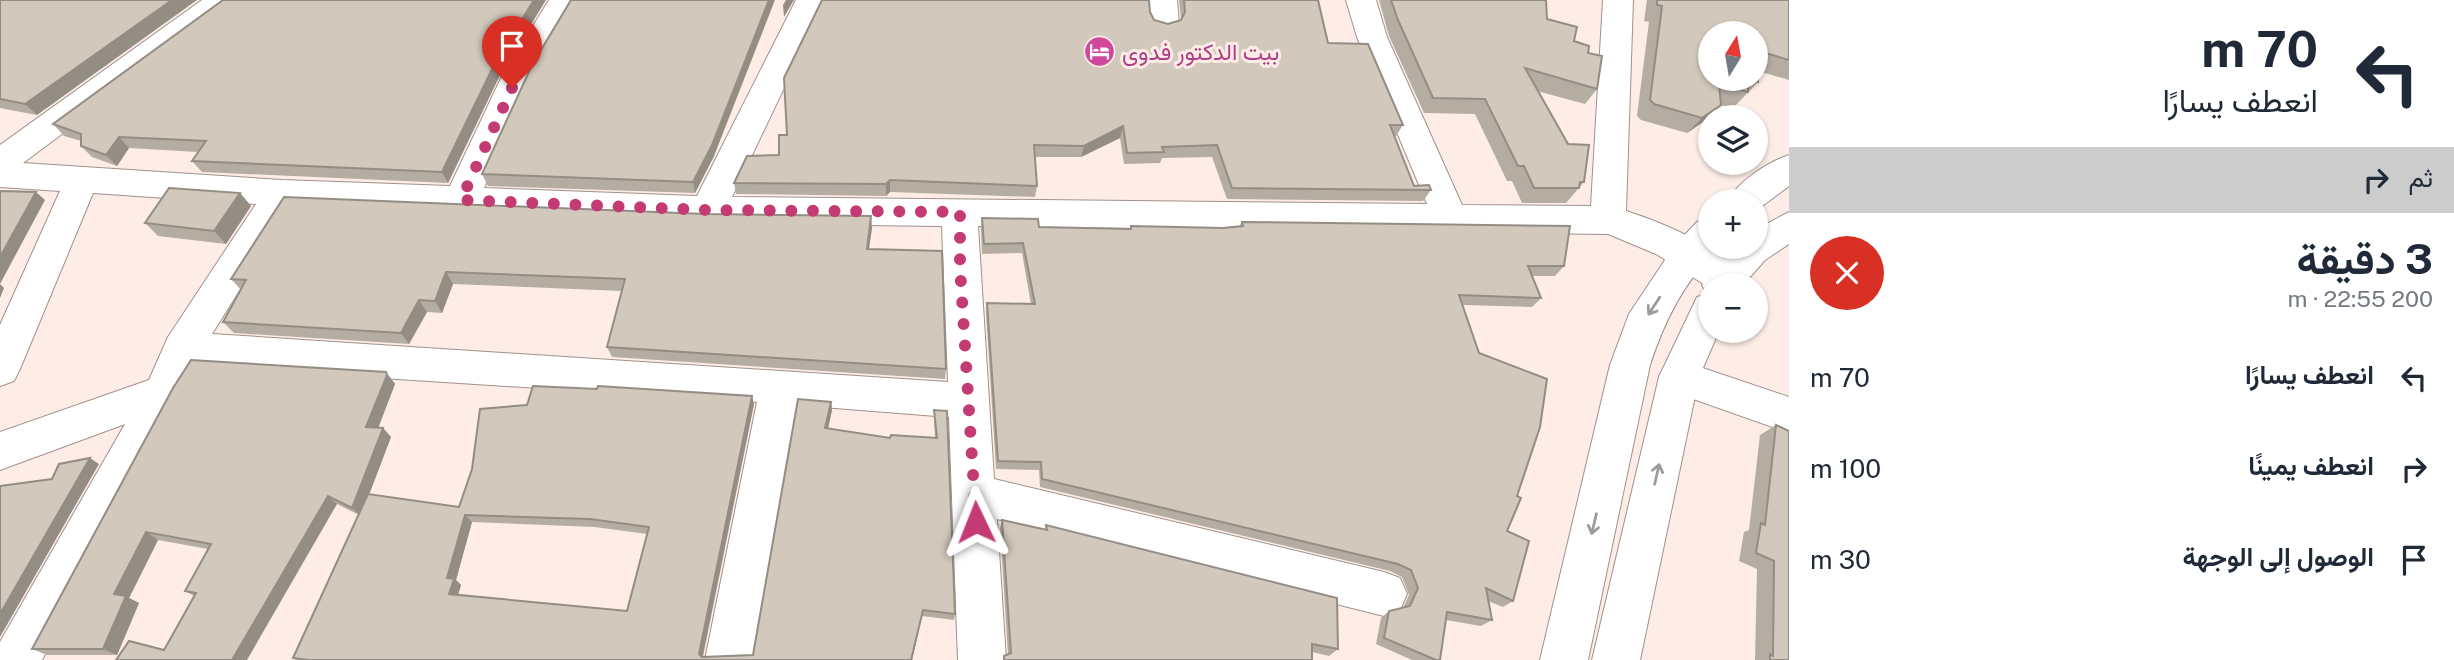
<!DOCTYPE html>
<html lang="ar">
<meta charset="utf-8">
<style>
body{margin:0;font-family:"Public Sans",Vazirmatn,sans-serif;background:#f6f6f7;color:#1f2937;direction:rtl;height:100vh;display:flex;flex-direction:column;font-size:26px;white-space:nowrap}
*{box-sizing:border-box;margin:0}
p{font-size:23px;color:#747a83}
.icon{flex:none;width:38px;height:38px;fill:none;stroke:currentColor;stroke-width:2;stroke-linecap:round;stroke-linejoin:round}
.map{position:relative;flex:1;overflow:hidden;direction:ltr}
.drawer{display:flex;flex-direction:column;background:#fff;width:665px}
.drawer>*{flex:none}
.hud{background:#fff;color:#1f2937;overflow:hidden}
.needle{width:46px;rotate:11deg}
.controls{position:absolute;left:1698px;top:21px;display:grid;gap:14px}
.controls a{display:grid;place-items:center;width:70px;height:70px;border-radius:50%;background:#fff;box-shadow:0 2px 5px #0004;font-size:35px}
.pin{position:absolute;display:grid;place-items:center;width:60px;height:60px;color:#fff;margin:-72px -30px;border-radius:50% 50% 50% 0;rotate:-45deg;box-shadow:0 0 7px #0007}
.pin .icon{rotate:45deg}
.me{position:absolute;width:77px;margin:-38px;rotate:358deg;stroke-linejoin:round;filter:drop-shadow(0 0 5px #0008)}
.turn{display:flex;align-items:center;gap:24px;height:147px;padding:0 21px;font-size:32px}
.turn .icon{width:91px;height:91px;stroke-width:2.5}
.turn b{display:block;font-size:49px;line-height:60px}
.then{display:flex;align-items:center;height:66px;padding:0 21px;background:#0003;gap:14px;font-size:26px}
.round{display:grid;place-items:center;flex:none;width:74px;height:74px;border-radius:37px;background:#f6f6f7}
.headline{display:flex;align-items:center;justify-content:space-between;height:119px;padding:0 21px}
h1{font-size:42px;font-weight:700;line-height:52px}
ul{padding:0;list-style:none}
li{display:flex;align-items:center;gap:21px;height:91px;padding:0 21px}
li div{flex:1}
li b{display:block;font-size:26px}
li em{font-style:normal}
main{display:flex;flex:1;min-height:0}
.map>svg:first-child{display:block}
</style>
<main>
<section class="drawer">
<div class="hud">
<div class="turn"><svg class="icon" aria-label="left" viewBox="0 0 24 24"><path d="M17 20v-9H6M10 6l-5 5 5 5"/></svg><div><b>70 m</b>انعطف يسارًا</div></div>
<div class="then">ثم<svg class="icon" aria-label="right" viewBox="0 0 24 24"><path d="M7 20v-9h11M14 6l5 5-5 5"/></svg></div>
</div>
<div class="headline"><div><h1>3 دقيقة</h1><p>200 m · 22:55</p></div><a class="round" style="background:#d93025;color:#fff"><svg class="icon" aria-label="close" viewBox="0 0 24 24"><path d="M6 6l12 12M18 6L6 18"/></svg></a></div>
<ul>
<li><svg class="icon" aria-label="left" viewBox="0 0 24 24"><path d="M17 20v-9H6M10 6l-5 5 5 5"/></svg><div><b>انعطف يسارًا</b></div><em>70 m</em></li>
<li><svg class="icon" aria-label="right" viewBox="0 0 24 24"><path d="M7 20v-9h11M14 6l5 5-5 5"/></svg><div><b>انعطف يمينًا</b></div><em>100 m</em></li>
<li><svg class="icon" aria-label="arrive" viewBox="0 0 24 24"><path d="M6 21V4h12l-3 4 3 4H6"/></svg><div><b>الوصول إلى الوجهة</b></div><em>30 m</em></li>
</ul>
</section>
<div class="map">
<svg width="1789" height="660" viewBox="0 0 1789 660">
<rect width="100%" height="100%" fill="#fdede6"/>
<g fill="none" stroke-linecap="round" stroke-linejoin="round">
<defs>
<g id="minor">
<path d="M202,0h35l-4,7 -210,156 259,17 168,6 52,-110 47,-76h30l-45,76 -50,112 213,8 99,-196h30l-94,197 695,7 -70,-167 -11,-37h30l11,37 75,168 129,1 12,-206h30l-7,211c32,10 102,38 118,68l-4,6h-30v3l-54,-34 -48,-20 -630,-8 16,253 390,93 16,6 7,16 -7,16 -16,6 -387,-97 9,141h-48l-9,-243 -152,-12 -44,255h-48l52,-258 -562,-36 -17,38 -136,256h-42v-18l125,-218 -125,46v-38l149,-52 19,-43 88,-133 -163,-11 -73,176 -6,12 -14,5v-61l60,-134 -60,-4v-42zM292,206l416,17 234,3 6,156 -736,-48z"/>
<path d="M1147,0h30l2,24 -4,7 -11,3 -11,-3 -4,-7z"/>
<path d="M1679,360l110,37v36l-124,-44 -6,-12 6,-12z"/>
</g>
<g id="major">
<path d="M1789,155v31l-32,24 -2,-9h-27c9,-19 40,-39 61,-46z"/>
<path d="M1789,212v32l-24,16 -22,25h-33v46h9l-20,46 -59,283h-48l67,-283 38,-80 10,-3 -5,-9 31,-38h22v-17z"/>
<path d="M1710,218v29h8c-34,36 -53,72 -68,118l-62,295h-48l70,-295 19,-51 46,-69 22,-23z"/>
</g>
</defs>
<use href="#minor" stroke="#a0918a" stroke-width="2"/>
<use href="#major" stroke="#a0918a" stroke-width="2"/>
<use href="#minor" fill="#fff" fill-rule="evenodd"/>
<use href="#major" fill="#fff" fill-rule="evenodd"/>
</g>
<g fill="#b5ada2" fill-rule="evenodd">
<path d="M0,0l37,115 -37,-7z"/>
<path d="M1179,0h139l10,43 75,82 -7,11h-2l20,50 17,4 -8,11 -196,-2 -15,-42 -50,1 -2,5 -36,1 -4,-26 -39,19h-46l2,29 -2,11 -145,-5 -4,4 -150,-2 -2,-11 45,-28 8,-20 363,-123 4,8 14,4 13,-4z"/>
<path d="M1379,0h167l1,19 41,34 9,36 -12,15 -48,-13 47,91 -18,21h-44l-10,-22h-5l-32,-67 -51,-1 -35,-77z"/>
<path d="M1647,0h142v80l-31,-9v11l-25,26 -12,-3 -15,15 -19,13 -46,-13 -4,-4 12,-94 -5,-1z"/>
<path d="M500,75l-52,108 -246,-11 -10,-11 6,-9 -69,-4 -12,18 -25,-9 -11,-11v-5l-17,-5 -11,-12z"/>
<path d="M714,156l-19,37 -207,-7 -6,-12z"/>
<path d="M240,193l11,13 -25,38 -68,-8 -13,-13z"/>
<path d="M982,218l57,9 91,2 1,-3 92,2 16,-2 3,-4 322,44 -9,10h-23l9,22 -9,9 -69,-2 54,191 -10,35 6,70 -10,6 -15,-6 4,19 -11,6 -35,-6 -6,40h-28l-36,-16 5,-26 8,-7 14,-3 6,-13 -7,-18 -12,-6 -350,-84 -1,-17 -43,-1 -10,-156 1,-10 44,1 -9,-51 -40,1 -1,-25z"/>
<path d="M872,228l-3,21 77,120 -1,10 -333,-22 -5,-10 15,-56 -169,-7 -11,29 -15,-1 -18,32 -175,-11 -11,-11 18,-32 -10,-11z"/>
<path d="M393,381l2,3 -17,44h5l8,9 -22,57 90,13 295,-103 -51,253 50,-2 78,-253 1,8 -4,19 62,9h45l-1,-20v-8l21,204 -1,6 -32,-4 -10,44h-615l-4,-2 66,-143 -22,-11 -173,146 30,-54 -9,-5 23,-42 -50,-9 -29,58 10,5 -22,52h-70l-15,-6 141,-261zM472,522l123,5 52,7 -20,77 -169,-16 3,-10 -5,-5z"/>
<path d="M1776,425l13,235h-34l2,-91 -18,-8 5,-29 5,-2 11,-95z"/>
<path d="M1002,520l43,10 1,-5 292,124 -9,7 -17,-4v8h-309l1,-4 4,-1 -8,-127z"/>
</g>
<g fill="#938d84">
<path d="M172,0h25l-160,115 -12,-11z"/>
<path d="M534,0h12l-46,75 -52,108 -6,-11 53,-109z"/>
<path d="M769,0h6l-61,156 -19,37 -2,-11z"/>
<path d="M786,0h8l-10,17 -1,-12z"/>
<path d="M1721,105l-15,15 -19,13 15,-15z"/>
<path d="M1123,126l-3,12 -39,19 3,-11z"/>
<path d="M119,137l10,11 -12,18 -11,-11z"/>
<path d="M890,180v12l-4,4v-12z"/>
<path d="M36,192l9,8 -45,84 4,4 -4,10v-41z"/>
<path d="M240,193l11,13 -25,38 -12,-13z"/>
<path d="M871,216l1,12 -5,33v-12z"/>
<path d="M446,272l7,12 -11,29 -7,-12z"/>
<path d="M419,300l8,12 -18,32 -8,-11z"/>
<path d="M386,372l9,12 -20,52 -9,-9z"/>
<path d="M752,396l2,8 -52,255 -3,-5z"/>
<path d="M831,402l1,8 -6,27 -1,-9z"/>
<path d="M383,428l8,9 -30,79 -9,-8z"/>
<path d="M90,458l9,6 -99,173v-23z"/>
<path d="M328,496l9,8 -90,156h-15z"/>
<path d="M465,515l7,7 -16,58 5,5 -5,16 -7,-7 -2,-16z"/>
<path d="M146,532l12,8 -29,58 10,5 -22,52 -14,-6 11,-55z"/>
<path d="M923,610l-11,50h-1z"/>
</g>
<g fill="#d2c9bc" stroke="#938d84" stroke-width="2" fill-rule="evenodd">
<path d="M0,0h172l-147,104 -25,-5z"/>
<path d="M223,0h311l-39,63 -53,109 -250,-11 14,-20 -87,-4 -13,18 -25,-9v-12l-28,-10z"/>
<path d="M571,0h198l-57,145 -19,37 -211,-8 50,-109z"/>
<path d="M822,0h327l1,12 4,8 14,4 13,-4 4,-8 -1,-12h134l10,43 40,1 35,81h-13l24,61 15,-1 2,5 -199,-2 -15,-43 -55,2 2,5 -37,1 -4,-27 -39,20 -50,-1 3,41 -147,-6 -4,4 -152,-1 13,-27 32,-1v-20h8l-3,-57z"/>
<path d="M1391,0h155l1,19 30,8 -3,14 15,5 -1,7 14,3 -5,33 -72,-21 43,76 21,1 -5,37h-4l-1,6h-45l-10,-22h-6l-33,-67 -52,-1 -35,-78z"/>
<path d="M1657,0h132v60l-30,-9 -1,31 -10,-2v12l-29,-8 2,21 -19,13 -48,-14 -4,-4 12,-94 -5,-1zM1710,33h45v46h-45z"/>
<path d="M169,188l71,5 -26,38 -69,-8z"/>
<path d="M1,191l35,1 -36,65v-65z"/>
<path d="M284,197l421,17 166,2 -4,33 75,2 4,118 -339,-22 18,-68 -179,-7 -11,29 -16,-1 -18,33 -178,-11 23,-42 -15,-1z"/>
<path d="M982,218l56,1 1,8 92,2v-3l92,2 20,-2 -1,-4 328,4 -6,40h-36l13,32 -82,-3 20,58 68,26 -7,48 -23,69 4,2 -14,33 22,10 -16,60 -27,-13 6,32 -45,-8 -7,48h-4l-52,-22 5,-27 21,-5 8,-18 -7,-18 -13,-6 -356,-85 -1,-17 -43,-1 -11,-158 48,1 -12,-61 -39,1z"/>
<path d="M191,360l195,12 1,3 -21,52 17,1 -31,80 -24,-12 -96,164h-116l13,-19 35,9 32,-57 -11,-2 26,-47 -65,-12 -32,62 12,2 -23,53h-71l141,-261z"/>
<path d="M533,386l64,3 1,-3 154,10 -53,258 3,3 51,-2 45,-256 33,3 -6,26 65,10 1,-3 46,3 -3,-28 13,1 8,203 -32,-4 -12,50h-602l-16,-2 75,-164 91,13 13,-38 8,-60 47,-4zM465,515l125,4 59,8 -22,84 -178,-17 5,-15 -7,-1z"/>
<path d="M1776,425l13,6v229h-19v-6l3,2 1,-95 -18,-8 5,-30 4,2z"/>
<path d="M90,458l-90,156v-128l52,-7 7,-15z"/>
<path d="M1002,520l45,10 -1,-5 291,73 1,51 -26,-5v16h-308v-4l7,-3z"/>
</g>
<defs><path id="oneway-shaft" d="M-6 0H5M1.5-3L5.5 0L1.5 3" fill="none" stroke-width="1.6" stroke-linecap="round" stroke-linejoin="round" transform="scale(1.75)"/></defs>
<g stroke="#9e9b9a">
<use href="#oneway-shaft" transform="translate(1654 306) rotate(123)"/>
<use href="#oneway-shaft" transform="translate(1657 474) rotate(-77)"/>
<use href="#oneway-shaft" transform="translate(1594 524) rotate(103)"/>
</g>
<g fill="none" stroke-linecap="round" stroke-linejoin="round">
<path stroke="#c43a73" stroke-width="12" stroke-dasharray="0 21.6" d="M512,88l-51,112 247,10 252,2v55l16,255"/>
</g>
<defs>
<symbol id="hotel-disc" viewBox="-11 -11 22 22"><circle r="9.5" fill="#d1479c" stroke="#fdede6"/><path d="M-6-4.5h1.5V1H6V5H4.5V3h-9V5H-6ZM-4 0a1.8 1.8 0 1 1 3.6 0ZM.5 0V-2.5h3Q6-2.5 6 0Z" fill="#fff"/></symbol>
</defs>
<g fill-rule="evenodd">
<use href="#hotel-disc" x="1082" y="34" width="35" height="35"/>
</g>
<g text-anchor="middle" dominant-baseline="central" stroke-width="6" stroke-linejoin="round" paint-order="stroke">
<g font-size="23" fill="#b23c85" stroke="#fdede6" text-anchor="start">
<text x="1122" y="51">بيت الدكتور فدوى</text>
</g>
</g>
</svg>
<div class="controls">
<a><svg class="needle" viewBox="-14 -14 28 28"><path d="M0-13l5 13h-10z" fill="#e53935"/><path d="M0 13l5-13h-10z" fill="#747a83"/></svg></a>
<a><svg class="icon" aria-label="layers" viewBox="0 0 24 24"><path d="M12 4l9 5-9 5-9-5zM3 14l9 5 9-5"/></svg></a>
<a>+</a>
<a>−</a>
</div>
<div class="pin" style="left:512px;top:88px;background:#d93025"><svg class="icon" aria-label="arrive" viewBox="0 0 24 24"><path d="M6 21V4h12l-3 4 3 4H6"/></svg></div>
<svg class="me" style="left:976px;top:522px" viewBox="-20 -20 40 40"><path d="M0-17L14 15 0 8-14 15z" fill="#c43a73" stroke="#fff" stroke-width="4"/></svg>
</div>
</main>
